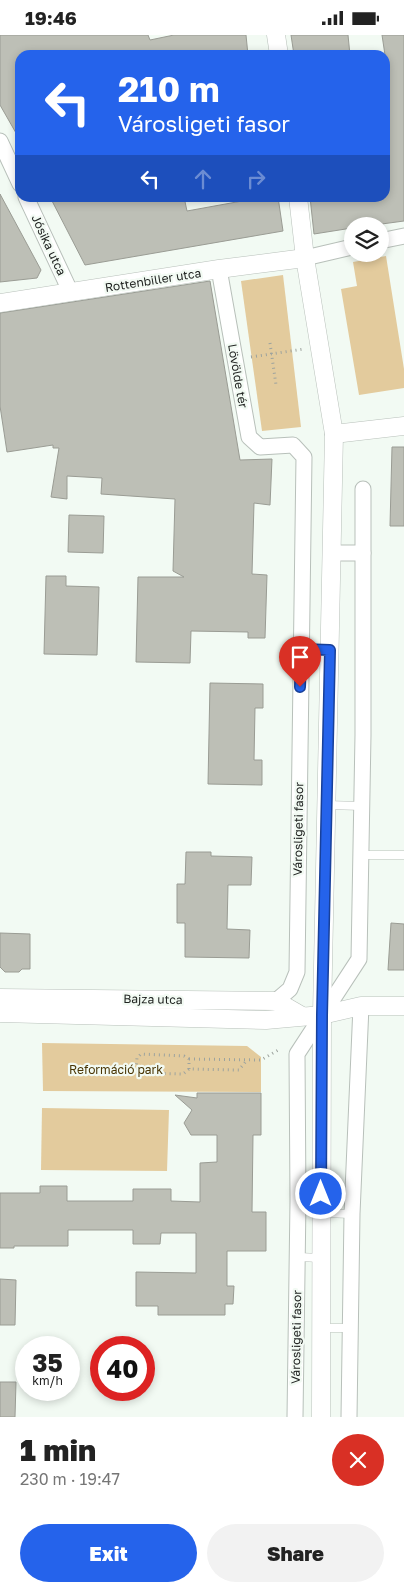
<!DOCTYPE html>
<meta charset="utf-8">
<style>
body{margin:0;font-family:"Golos Text",sans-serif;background:#f2f2f2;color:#222;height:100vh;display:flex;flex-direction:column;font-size:19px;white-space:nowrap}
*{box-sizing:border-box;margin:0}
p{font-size:16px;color:#767676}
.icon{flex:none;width:28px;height:28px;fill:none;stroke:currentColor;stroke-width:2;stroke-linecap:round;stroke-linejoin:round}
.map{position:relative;height:1382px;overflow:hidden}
.details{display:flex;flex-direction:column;background:#fff;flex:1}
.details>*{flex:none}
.guide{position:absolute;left:15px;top:15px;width:375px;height:152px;border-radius:15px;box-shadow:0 2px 8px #0003;background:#2563eb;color:#fff;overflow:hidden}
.controls{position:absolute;left:344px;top:182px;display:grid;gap:10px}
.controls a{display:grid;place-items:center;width:45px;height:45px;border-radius:50%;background:#fff;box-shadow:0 2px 8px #0003;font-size:25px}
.speed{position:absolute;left:15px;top:1301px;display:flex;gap:10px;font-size:25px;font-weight:700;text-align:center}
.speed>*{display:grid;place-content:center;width:65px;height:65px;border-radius:50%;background:#fff;box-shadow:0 2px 8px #0003;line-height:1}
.speed small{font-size:12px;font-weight:400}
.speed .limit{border:8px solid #d22;background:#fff;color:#111}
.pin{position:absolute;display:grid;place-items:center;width:42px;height:42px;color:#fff;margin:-51px -21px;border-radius:50% 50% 50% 0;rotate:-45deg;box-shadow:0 0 5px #0007}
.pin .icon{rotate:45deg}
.me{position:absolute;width:55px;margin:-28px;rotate:0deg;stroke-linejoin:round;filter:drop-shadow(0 0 4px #0008)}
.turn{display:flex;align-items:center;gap:18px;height:105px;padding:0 20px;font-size:22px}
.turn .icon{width:65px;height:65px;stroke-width:2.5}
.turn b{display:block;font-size:35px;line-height:42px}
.lanes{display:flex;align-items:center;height:48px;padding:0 20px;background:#0003;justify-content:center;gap:25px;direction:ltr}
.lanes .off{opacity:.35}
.round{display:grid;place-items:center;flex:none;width:52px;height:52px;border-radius:26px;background:#f2f2f2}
.overview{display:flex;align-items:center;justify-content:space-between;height:85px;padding:0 20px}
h1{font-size:30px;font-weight:800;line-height:38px}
.primary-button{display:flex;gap:10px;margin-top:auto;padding:10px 20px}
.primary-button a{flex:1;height:58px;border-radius:30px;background:#2563eb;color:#fff;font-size:20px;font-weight:800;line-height:58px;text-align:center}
.primary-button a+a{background:#f2f2f2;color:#222}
.status{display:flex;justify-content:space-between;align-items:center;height:35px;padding:0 25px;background:#fff;direction:ltr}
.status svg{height:14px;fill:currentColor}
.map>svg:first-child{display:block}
</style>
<div class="status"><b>19:46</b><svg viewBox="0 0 49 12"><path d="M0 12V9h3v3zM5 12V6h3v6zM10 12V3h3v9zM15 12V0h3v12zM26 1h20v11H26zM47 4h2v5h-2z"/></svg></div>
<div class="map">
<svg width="404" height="1382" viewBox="0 0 404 1382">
<rect width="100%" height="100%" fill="#f2faf3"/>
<g fill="#e3cb9d">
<path d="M386,221l18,113v19l-45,7 -18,-106 16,-3 -4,-24z"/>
<path d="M283,240l18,152 -39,4 -21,-150z"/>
<path d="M42,1008l205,3 14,11v35l-218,-1z"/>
<path d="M42,1073l127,2 -2,61 -126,-1z"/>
</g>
<g fill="#bdbfb6" stroke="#9a9c94">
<path d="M0,0h148l2,5 24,-5h72l2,20h-228v85l-20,-35z"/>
<path d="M291,0h57l2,20h-56z"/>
<path d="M382,0h22v186l-37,5h-15v2l-38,6 -4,-37h75v-142z"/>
<path d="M0,159l41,76 -4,8 -37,4z"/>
<path d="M50,162h134l3,14 55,-10 -1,-4h37l5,34 -198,34z"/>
<path d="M210,246l30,179 32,-1 -2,46 -16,-2 -2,71 15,1 -2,63h-17v-6l-57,-1 -1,32 -54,-1 2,-85h46l-11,-6 2,-72 -74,-5 1,-16 -35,-2v23l-16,-2 8,-49h-6v-3l-46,7 -7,-46v-93z"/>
<path d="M392,412h12v79h-14z"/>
<path d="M69,480l35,1 -1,37 -35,-1z"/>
<path d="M46,541h20v10l33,1 -2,68 -53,-1z"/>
<path d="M210,648l53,1v24h-8l-1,52h8v25l-54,-1z"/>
<path d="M186,817h25v4l41,1 -1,28h-23l-1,44 23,1 -1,28 -64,-1v-34h-8v-39h8z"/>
<path d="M391,888l13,1v46h-16z"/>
<path d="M0,898l30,1v35h-8l-3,3h-14l-5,-5z"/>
<path d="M197,1058h64v42h-8l-1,77h14v39h-39v35h7l-1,18h-8v11h-67v-9h-22v-34l60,1v-40h-35l-1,11h-27v-14h-65v16h-54v2h-14v-55h40v-7h27v15h66v-12h38v12l29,1v-39l17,-1v-27h-26l-7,-12 8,-13 -17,-15 22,3z"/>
<path d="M0,1244l16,1 -1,45h-15z"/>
<path d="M0,1347h16l-1,35h-15z"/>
</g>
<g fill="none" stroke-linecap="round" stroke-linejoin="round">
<defs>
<g id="service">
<path d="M301,614l28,1"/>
<path d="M326,770l36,1"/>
<path d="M362,820h42"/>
<path d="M322,1178l30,1"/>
<path d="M298,1222l23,1"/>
<path d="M321,1293h30"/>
</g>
<g id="minor">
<path d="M0,106l20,43"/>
<path d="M26,162l45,96"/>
<path d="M380,206l24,-5"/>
<path d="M305,223l47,-11"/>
<path d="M219,234l30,168 11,10 33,-2 11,12 -7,515 -7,17 -14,12"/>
<path d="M332,518h31"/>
<path d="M295,1382l3,-216 -1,-147 62,-95 4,-224v-246"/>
<path d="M349,1382l3,-203 9,-208"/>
</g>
<g id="tertiary">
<path d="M276,0l3,20"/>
<path d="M298,162l7,61 29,176 -12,581 -1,402"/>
<path d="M0,268l219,-34 86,-11"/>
<path d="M334,399l70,-8"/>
<path d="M0,963l276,3 26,15"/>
<path d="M0,978l266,7 56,-5 39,-9h43"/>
</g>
</defs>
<use href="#service" stroke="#b8c0ba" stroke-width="9"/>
<use href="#minor" stroke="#b8c0ba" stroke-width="17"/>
<use href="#tertiary" stroke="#b8c0ba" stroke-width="19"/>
<g stroke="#9da39e" stroke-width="3" stroke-dasharray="1 4" stroke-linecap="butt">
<path d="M270,308l6,42"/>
<path d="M251,322l53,-8"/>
<path d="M189,1024l72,1 19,-11"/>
<path d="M189,1034v-10l-5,-3 -43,-2 -4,4 -1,10 6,5 41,1 6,-5 50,1 8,-10"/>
</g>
<use href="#service" stroke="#fff" stroke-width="8"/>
<use href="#minor" stroke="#fff" stroke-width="15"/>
<use href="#tertiary" stroke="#fff" stroke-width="18"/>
</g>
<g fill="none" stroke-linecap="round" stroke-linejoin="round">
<defs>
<path id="route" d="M300,652l1,-38 29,1 -8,365 -1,179"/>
</defs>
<use href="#route" stroke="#184099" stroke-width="12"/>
<use href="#route" stroke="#2563eb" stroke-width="9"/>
</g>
<g text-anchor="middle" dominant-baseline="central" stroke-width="4.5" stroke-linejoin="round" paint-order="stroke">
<g font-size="12" fill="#212422" stroke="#f2faf3">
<text transform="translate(49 210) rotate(65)">Jósika utca</text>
<text transform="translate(153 245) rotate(-9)">Rottenbiller utca</text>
<text transform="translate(238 341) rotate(80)">Lövölde tér</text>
<text transform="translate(298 794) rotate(-89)">Városligeti fasor</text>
<text transform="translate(153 964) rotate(1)">Bajza utca</text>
<text transform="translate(296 1302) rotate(-89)">Városligeti fasor</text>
</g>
<g font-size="12" fill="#493504" stroke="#f2faf3">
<text x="116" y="1034">Reformáció park</text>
</g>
</g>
</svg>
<div class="controls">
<a><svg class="icon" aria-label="layers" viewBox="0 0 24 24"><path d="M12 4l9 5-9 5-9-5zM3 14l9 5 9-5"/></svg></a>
</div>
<div class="speed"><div>35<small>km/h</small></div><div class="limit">40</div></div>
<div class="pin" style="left:300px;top:652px;background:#d93025"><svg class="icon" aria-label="arrive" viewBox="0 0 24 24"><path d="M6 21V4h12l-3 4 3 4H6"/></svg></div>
<svg class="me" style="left:321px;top:1159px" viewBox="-20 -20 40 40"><circle r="17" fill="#2563eb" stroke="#fff" stroke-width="3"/><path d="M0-11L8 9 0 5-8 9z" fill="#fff"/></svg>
<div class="guide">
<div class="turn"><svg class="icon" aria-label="left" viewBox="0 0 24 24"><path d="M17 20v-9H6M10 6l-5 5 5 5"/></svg><div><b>210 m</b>Városligeti fasor</div></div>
<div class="lanes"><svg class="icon" aria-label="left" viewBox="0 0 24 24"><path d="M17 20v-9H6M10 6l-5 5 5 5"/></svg><svg class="icon off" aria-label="ahead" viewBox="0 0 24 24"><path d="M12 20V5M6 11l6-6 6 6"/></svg><svg class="icon off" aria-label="right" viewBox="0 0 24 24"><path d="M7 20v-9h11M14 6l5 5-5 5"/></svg></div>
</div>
</div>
<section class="details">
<div class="overview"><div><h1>1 min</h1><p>230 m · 19:47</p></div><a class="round" style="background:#d93025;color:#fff"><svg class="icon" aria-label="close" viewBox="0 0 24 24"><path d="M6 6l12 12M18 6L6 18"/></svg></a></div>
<div class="primary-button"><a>Exit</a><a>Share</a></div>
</section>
